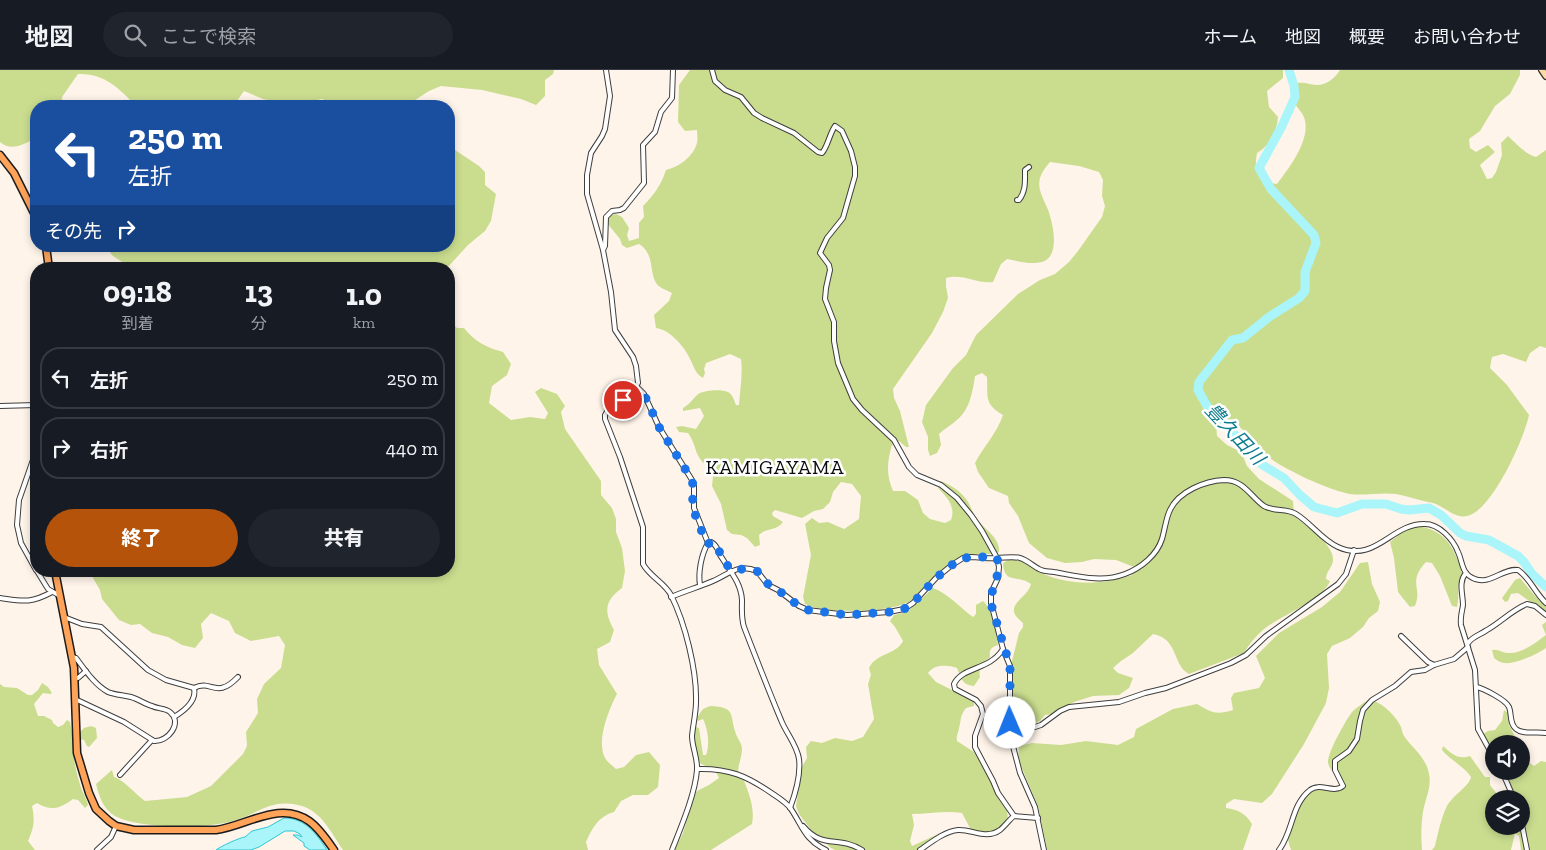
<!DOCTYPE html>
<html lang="ja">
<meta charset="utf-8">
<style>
body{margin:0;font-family:"Zilla Slab","Noto Sans JP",serif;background:#20242c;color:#f1f3f6;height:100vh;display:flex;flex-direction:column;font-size:19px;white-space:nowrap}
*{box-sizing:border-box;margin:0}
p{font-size:16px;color:#9ea1a6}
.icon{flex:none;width:28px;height:28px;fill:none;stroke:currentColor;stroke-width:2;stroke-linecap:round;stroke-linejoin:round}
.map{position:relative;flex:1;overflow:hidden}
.panel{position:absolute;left:30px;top:192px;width:425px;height:315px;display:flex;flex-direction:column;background:#171b24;border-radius:20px;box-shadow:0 2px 8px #0003}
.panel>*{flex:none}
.top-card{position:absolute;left:30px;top:30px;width:425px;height:152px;border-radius:20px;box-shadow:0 2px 8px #0003;background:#1a4fa0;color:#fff;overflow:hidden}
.tools{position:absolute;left:1485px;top:665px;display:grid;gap:10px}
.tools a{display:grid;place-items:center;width:45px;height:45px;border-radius:50%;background:#171b24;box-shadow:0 2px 8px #0003;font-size:25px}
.pin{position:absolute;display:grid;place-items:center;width:42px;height:42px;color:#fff;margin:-21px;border:2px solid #fff;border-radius:50%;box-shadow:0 1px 5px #0007}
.me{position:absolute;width:55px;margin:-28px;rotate:359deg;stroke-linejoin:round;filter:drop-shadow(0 0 4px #0008)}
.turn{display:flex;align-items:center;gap:18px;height:105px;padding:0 15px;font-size:22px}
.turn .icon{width:65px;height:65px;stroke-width:2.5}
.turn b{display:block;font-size:35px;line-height:42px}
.then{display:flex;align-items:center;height:48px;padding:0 15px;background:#0003;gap:10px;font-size:19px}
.eta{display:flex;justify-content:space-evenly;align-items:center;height:85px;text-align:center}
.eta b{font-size:30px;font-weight:800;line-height:35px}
.button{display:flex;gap:10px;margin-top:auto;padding:10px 15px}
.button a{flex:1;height:58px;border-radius:30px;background:#b45309;color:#fff;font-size:20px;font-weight:800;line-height:58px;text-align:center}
.button a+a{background:#20242c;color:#f1f3f6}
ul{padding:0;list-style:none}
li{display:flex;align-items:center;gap:15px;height:62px;margin:0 10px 8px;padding:0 5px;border:2px solid #363941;border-radius:20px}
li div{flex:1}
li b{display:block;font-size:19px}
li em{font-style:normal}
header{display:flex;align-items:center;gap:30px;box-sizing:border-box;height:70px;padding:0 25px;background:#171b24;border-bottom:1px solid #363941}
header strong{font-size:24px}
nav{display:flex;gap:28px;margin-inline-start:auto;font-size:18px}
.search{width:350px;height:45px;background:#20242c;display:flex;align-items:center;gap:12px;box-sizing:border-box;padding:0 18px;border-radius:28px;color:#9ea1a6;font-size:19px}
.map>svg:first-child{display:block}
</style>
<header>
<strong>地図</strong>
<div class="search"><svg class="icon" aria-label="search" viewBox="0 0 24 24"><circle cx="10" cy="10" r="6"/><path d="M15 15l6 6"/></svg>ここで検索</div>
<nav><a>ホーム</a><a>地図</a><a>概要</a><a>お問い合わせ</a></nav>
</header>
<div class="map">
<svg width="1546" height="780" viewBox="0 0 1546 780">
<rect width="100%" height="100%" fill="#fff4e9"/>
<g fill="#cadd8f" fill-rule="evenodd">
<path d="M0,0h554l-1,4 -8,6v16l-9,9 -15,-6 -39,-9 -41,-4 -12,5 -23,15h-68l-16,-7 -21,4 -15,1 -23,-5 -19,-8 -7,10 4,5h-105c-17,-18 -32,-33 -58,-32l-16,23 1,9h-27v32c-12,6 -24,14 -36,4z"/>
<path d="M690,0h593v8l-16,13 2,16 9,10c-1,15 -8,28 -21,36 -3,18 -1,30 20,31 12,-16 35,-45 27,-67 -2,-4 -6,-9 -9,-13l4,-10 -3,-11c11,-1 13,2 21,2 10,0 18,-7 23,-15h180v5l-10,19 -15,12 -15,25 -11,8 1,9 6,4 12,-7 7,7 -15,13 7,14 5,-1 4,-6 6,-17 -1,-12 7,-7c9,8 17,18 28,21l10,-7v198l-6,-2 -10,7 -4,9 -23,-8 -11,3 -2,11 17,17 22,30c-5,24 -37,96 -62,101 -12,3 -23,-10 -34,-13 -13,-2 -25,-7 -37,-9 -15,-2 -31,2 -46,0 -20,-4 -48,-17 -66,-27 -18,-9 -29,-24 -42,-38 -4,-4 -11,-7 -16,-10l-10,4 1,13 10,9 14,7 6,14 12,13 34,22 1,15c12,10 40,28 39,44 0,7 -7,11 -7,19l4,2c-7,19 -50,35 -66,48 -8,7 -15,15 -20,24l12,3 23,-23 43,-26 18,-15 20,-29 8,-1 4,22 8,18 -2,9 -9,7 -6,9 -13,11 -18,8 -5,8 2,34 -3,15 -22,41 -32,50 -10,9 -28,-4 -8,5v4c13,2 19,5 26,16l-9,26h-196l-9,-44 -20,-47 1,-13 13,-3 29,2 25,-4 32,4 16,-8 2,-8 37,-20 24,-5c15,9 19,11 36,6l-2,-12 3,-5 25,-5 6,-10 -9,-22 -12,-3 -55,21c-17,-9 -10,-35 -36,-40l-20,19 -12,8 -8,7 5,5 15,5 -4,10 -10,7 -26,1 -19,6 -22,12 -7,1 -5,6 -8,3 -18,-4 -3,-5 1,-54 7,-28 4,-6v-4c-23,-18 4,-23 8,-39 -13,-10 -27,1 -28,-21l7,-4c5,1 10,2 15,4 5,3 10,8 16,10 29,13 62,12 91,2l2,-8 -18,-7 -22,-1 -12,3 -17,1 -18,-5 -18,-15 -11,-27 -9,-13 -1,-7 -19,-8 -11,-16 -3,-9c9,-17 22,-30 28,-48 -19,-11 -15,-18 -16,-38l-5,-4 -7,3c-2,14 -5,33 -17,43 -6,6 -13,9 -19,15l2,11 -4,8 -7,3 -2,-6v-13l-6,-15 4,-17 27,-37 13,-13 10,-20 42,-41 22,-14 15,-6 14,-12 9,-11 24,-34 3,-11 -3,-10 1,-16 -4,-8 -20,-6 -29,-4c-7,8 -13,17 -10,28 2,9 8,17 10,26 4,13 9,41 -8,46 -11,3 -25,-1 -35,-3l-6,5 -8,18c-17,2 -30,-9 -47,-4v8l2,12 -5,14 -11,21 -39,56 1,9 6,13 9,36h-3l-7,-6 -7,4c-5,16 -6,30 1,46h12l13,9 5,13 7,6 15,4 6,-3c5,-13 -4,-23 -13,-32l2,-7c10,3 20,10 26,18 4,5 6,12 9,18 7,10 26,21 24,35 -12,5 -25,-1 -37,5 -22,9 -33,31 -52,44 -17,12 -87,13 -105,3l-2,-7 8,-42 -6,-31 7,-6 7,5 9,-1 16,7 15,-10 2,-23 -9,-12 -11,-2 -8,10 -3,10 -7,7 -9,2 -12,7 -27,-8 -3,3 1,3 10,6c-6,9 -18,6 -24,13l1,10 -5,2 -8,-9 -6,-3 -9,-1 -5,-4 -6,-26 -9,-18 1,-9 -3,-9c-17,-11 -12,-21 -22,-35l-9,-1 -3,-5 6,-1 14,3 8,-13 -4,-8 -17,3v-3c8,-4 12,-13 17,-15 6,-3 22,-4 28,-1 5,3 6,8 8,13h3c1,-16 4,-31 2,-46l-11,-5 -24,9 -2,6 1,4 -2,5c-8,-4 -9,-12 -13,-19 -5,-12 -21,-30 -34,-31l-2,-13 15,-14 3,-8c-4,-2 -9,-4 -12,-6 -13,-10 -3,-32 -21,-43l-12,4 -5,-3 -2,-6 -13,-16 2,-7 7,-2 6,3 7,11 -2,7 2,6 10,-3v-15l5,-6 -1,-11c11,-11 18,-21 23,-36 13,-3 27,-13 31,-27 1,-4 0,-10 0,-13l-12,1 -7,-9 1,-37z"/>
<path d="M449,76l30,20 6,6v13l11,9 -5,27 -6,10 -17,14 -22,24h-283l-1,-4 -38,-2 -11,-7 -8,-10h344z"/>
<path d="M449,251l8,7h7c10,13 23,20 39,24l8,12 -4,11 -15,11 -3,17 22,17 19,-3 15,2 3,-6 -13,-21 6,-4 16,6 8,12 -4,6 4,17 36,52v14l11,13 4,11v13l6,16 3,23 -3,17c-18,13 -18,24 -8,42l-4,12 -13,7 2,16 18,29c-8,15 -21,47 -12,64 2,4 8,8 11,11l8,-2 12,-12 13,-3 11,13 -2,22 -10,8h-15l-12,6 -7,11c-15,4 -22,16 -28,30l2,8h-245c-11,-16 -21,-38 -41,-44 -31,-9 -43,8 -69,15 -27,8 -94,8 -118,-5 -12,-7 -16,-20 -19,-32l16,-14 2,7c10,3 21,17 31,24l42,-4 24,-11 32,-32 4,-8 -1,-14 12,-19 -1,-14 7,-15 17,-16 4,-23 -6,-9 -28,5 -16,-8 -6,-12 -18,-8 -10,11 2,14 -8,10 -13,-3 -14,-8 -16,-4 -12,-9 -9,1 -12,-5 -17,-21 -2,-9 -11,-19h360z"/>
<path d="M1416,456c29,3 39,22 46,47 -6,13 -2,21 -5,34l-5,-1 -12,-30 -8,-13 -6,-1c-19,20 -3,26 -11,44l-5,1 -12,-15 -4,-34 -4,-16 12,-10z"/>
<path d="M1520,508l15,18 11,10v7l-28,-20 -7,1 -3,7 -3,1 -3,-4 13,-18z"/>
<path d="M933,518c16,6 26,19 40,29l3,-3v-9l7,-4c10,9 14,31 15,44 -7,2 -9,5 -8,12 -7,6 -12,10 -10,20l-6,9c-12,-1 -13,-8 -17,-18 -10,-3 -22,-4 -29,5l8,9 38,19v5l-8,2c-7,10 -4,10 -7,20 -1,6 -3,8 -2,13l17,11 18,30 7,18 8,11 1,8c-13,15 -18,15 -37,11l-9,-17c-16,-3 -33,1 -50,1l2,11 -4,16 2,5 35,-16 -27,20h-85l-4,-2 -20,-18 -12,-16 -3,-8 6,-39 5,-9 -1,-11 5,-6 11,2 13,-5 17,3 11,-4 11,-18 -6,-35 3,-9 -2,-7c7,-15 27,-13 34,-27l-8,-14 -5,-6 4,-6 13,-3z"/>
<path d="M1546,552v26c-8,6 -33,17 -41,15 -5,0 -8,-3 -11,-5l-2,-8c7,-1 10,3 16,3 14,1 27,-10 38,-18l-4,-10z"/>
<path d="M42,613l6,4 4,6 -2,1 -7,-1 -9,11 4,12h6l8,4 1,3 5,4 5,-2 4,-5 3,2 2,11h7l5,-5 7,-2 5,2 1,10 -8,9 -2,-1 -3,-6 -5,-1 -6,6c-1,10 5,35 9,45 2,6 5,9 6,15l-3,3 -7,-8 -5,-1c-12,9 -22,13 -36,4l-5,3c3,14 2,22 -4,35l7,9h-35v-166l4,3 13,1 11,7h4l6,-5z"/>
<path d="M1368,630c12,0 27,15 32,25 2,3 2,8 4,11 9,13 22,21 25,38 3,13 -4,25 -6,38 -2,13 -2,25 -1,38h-131c-9,-22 1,-51 24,-60 10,-4 24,6 29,-5 -3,-9 -14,-12 -16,-22 -1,-10 18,-43 24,-51 5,-5 10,-8 16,-12z"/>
<path d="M710,636c27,1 19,9 26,28 2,6 6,9 6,15 0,10 -6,19 -3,27l4,2c6,16 12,29 9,46l-41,26h-37l9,-17 10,-35 4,-7 12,-6 10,-7 -3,-6 -18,-10 -4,-28 2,-7 3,1 4,27h3c4,-10 2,-26 -3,-36l-5,2 -2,-2 7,-10z"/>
<path d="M1504,640l4,3 1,12 10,19h-25v10l-11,-20 5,-3 7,-1 7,-9z"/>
<path d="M1443,676c9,8 15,14 27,10l15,21h5v8l7,9 12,3 5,-5 -10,-21h17v-22l6,12 7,5 7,-5 5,1v88h-25l-2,-14 -4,-3 -4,17h-79l3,-4c3,-13 6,-27 11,-38 6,-13 23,-21 25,-31 -7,-11 -20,-16 -29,-27zM1494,729h27v27h-27z"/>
</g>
<path fill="#aaf5fa" stroke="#2dc7d5" d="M284,748c21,0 32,15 43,32h-17l-6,-4v-3l-11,-8h5l4,2 -2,-3 -6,-3h-9l-26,16 -8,3h-35c3,-3 25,-13 29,-13l7,-6 16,-4z"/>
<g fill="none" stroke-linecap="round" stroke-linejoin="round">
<path stroke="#aaf5fa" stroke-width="9" d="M1289,0l5,16 1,11 -13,29 -23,42 12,21 43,46 2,8 -11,29v19l-6,7 -30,19 -26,21 -11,2 -33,42 -1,8 13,23 16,13 34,38 23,14 16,17 14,12 23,6 25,-9h24l15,5 9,1 19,-2 12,7 19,18 6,3 23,4 29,16 6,6 8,12 14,13"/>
<defs>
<g id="street">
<path d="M606,0l4,26 -5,33 -3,7 -11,17 -4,22v19l16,56 8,42 4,38 18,27 3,9 2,17 -6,10 -24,17 -3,5v4l15,38 23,70v37c7,13 21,18 28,31 14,28 26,75 25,107 0,11 -3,23 -4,34 0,11 6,23 5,34 -2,25 -16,57 -25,80"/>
<path d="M712,0l3,11 10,9 16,7 13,16 8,5 32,15 24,19 4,1c6,-7 7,-18 13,-27l7,5 9,20 4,16v9l-12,42 -16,20 -7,15 9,12 1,5 -4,18 -1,11 9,23v19l4,22 15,36 9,11 32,30 15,27 8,8 24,10 16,13 14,17 11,16 15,27 2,9 -1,11 -7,15v10l12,46 7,17v69l10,38 15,34 9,43"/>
<path d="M1017,130h2c7,-9 6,-19 6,-30l4,-3"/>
<path d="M603,180l2,-4 1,-29 6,-6 8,-1 4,-2 20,-25 -1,-38 12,-13 6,-20 11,-14 1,-28"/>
<path d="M637,317l7,7 15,33 33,53 2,6v22l14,35"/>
<path d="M0,336l36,-1"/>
<path d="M36,367l-2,20 -15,43 -2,25 4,18 15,27"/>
<path d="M708,473l3,-1c8,4 6,10 11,16 8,13 19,25 20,42 0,9 -1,17 2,27 12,31 24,62 37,93 5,13 16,25 18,39 2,16 -3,33 -9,49"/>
<path d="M37,501l11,18 12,7"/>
<path d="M1466,503c-8,9 -3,21 -3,32 -1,7 -3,12 -2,20l14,45 3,59 16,29"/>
<path d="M700,515c-2,-12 1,-30 8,-42"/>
<path d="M671,527c14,-6 28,-10 42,-16 16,-7 25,-18 44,-10l11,14 10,5 21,16 9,4 39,5 42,-3 15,-3 9,-6 23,-25 16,-13 11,-7 8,-1c9,0 18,2 26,1 8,0 15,-2 23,0 7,2 13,8 19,11 5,3 10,2 15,3 23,4 48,11 71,2 16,-6 32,-19 37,-35 3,-10 4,-21 8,-29 9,-19 35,-29 54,-30 20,0 26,16 40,26 10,6 23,2 32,8 15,9 26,26 42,33 38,17 53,-24 87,-23 14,0 28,15 33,28 5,10 3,22 17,27 15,6 28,-11 43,-9 12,8 17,23 28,33"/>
<path d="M0,528c22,3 30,6 52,-6"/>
<path d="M64,547l18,7 19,3 47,43 18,10 28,8c3,13 -10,23 -20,29"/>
<path d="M1401,566l27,26 6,3 20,-6 14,-12"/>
<path d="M1468,573c5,-7 12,-8 19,-13 14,-8 25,-20 40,-26l8,2 11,9"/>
<path d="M1003,579c-14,22 -40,17 -49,35l1,5 21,11 5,6 2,8 -8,22v11l18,34 5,12 16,23"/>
<path d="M72,587l4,1c9,12 19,27 32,34 7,3 15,3 23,5 7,2 14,7 21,9 6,3 13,2 18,6 13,11 -2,30 -16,29l-30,-19 -49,-23"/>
<path d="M75,608h3l8,-7"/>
<path d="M1476,617c7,1 30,13 33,20 3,7 0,16 7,22 7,6 20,2 30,4"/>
<path d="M194,618c18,-9 22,12 44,-11"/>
<path d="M1010,653l25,4 6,-2 19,-14 9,-4 50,-5 26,-9 21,-5 65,-25 15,-8 20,-19 72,-52 8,-10 8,-24"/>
<path d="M697,699c32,-1 50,7 76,25 6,4 14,9 18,15 12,18 14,31 35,41"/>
<path d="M1502,701l12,28"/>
<path d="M120,705l32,-35"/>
<path d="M1521,750l6,30"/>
<path d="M803,756c20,24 35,9 59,24"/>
<path d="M97,780l14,-13 5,-11"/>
<path d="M920,780c10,-7 25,-19 38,-20 14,-1 28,10 42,0 5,-4 9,-10 14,-14l24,2"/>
<path d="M1279,780c14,-18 12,-45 31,-60 10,-8 24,4 33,-4l-8,-16v-9l14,-10 8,-12 3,-18 3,-11 9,-10 23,-14 16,-14 14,-2 9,-5"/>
</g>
<path id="secondary" d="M1542,0l4,6"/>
<g id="primary">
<path d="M0,85l14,18 22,44"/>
<path d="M46,176l3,23"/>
<path d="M55,501l19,97 3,85 12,40 7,16 13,12 7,5 18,4h82c30,-4 64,-30 93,-9 10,7 18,19 25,29"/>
</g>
</defs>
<use href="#street" stroke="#3e3e3e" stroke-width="6"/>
<use href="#secondary" stroke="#2d2d2d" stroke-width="8"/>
<use href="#primary" stroke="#1c1c1c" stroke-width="9"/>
<use href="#street" stroke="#fff" stroke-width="4"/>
<use href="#secondary" stroke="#ffd9a4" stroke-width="5.5"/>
<use href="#primary" stroke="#ffa359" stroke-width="6"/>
</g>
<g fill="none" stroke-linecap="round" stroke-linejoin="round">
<path stroke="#1a73e8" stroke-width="9" stroke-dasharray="0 16.2" d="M623,330l14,-12 7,6 15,33 33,53c2,8 0,16 1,25 2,13 9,27 15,39l3,-2 7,5 3,10 10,13 9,-1 17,2 11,13 10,6 21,16 9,4 39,5 42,-3 15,-3 9,-6 23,-25 16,-13 11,-7 19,-1 15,1c5,19 -7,28 -6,46l19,62v57"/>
</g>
<g text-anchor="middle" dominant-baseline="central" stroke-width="5" stroke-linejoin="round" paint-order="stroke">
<g font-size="19" font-style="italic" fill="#0e7e8e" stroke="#fff">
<text transform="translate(1235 364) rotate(47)">豊久田川</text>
</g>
<g font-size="20" letter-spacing="1" fill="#0b0b0b" stroke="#fff">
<text x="775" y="397">KAMIGAYAMA</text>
</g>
</g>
</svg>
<div class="tools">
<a><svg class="icon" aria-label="sound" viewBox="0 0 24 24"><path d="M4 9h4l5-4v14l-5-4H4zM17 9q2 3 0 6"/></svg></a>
<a><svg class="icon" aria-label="layers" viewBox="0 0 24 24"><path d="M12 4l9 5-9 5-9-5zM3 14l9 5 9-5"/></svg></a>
</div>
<div class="pin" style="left:623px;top:330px;background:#d93025"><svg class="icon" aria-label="arrive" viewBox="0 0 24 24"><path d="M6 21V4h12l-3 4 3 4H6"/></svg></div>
<svg class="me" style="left:1010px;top:653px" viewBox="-20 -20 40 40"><circle r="19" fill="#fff"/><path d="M0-13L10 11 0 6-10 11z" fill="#1a73e8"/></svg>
<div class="top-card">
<div class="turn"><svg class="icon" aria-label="left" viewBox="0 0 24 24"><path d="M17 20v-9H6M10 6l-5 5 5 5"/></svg><div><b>250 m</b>左折</div></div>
<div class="then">その先<svg class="icon" aria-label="right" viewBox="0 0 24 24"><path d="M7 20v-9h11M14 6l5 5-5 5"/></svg></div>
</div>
<section class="panel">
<div class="eta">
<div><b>09:18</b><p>到着</p></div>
<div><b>13</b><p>分</p></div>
<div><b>1.0</b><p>km</p></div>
</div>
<ul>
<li><svg class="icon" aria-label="left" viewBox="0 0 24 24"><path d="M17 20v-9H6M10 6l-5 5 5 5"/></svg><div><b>左折</b></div><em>250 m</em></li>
<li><svg class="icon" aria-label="right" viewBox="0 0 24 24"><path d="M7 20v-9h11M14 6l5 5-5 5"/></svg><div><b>右折</b></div><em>440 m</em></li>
</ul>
<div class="button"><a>終了</a><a>共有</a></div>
</section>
</div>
